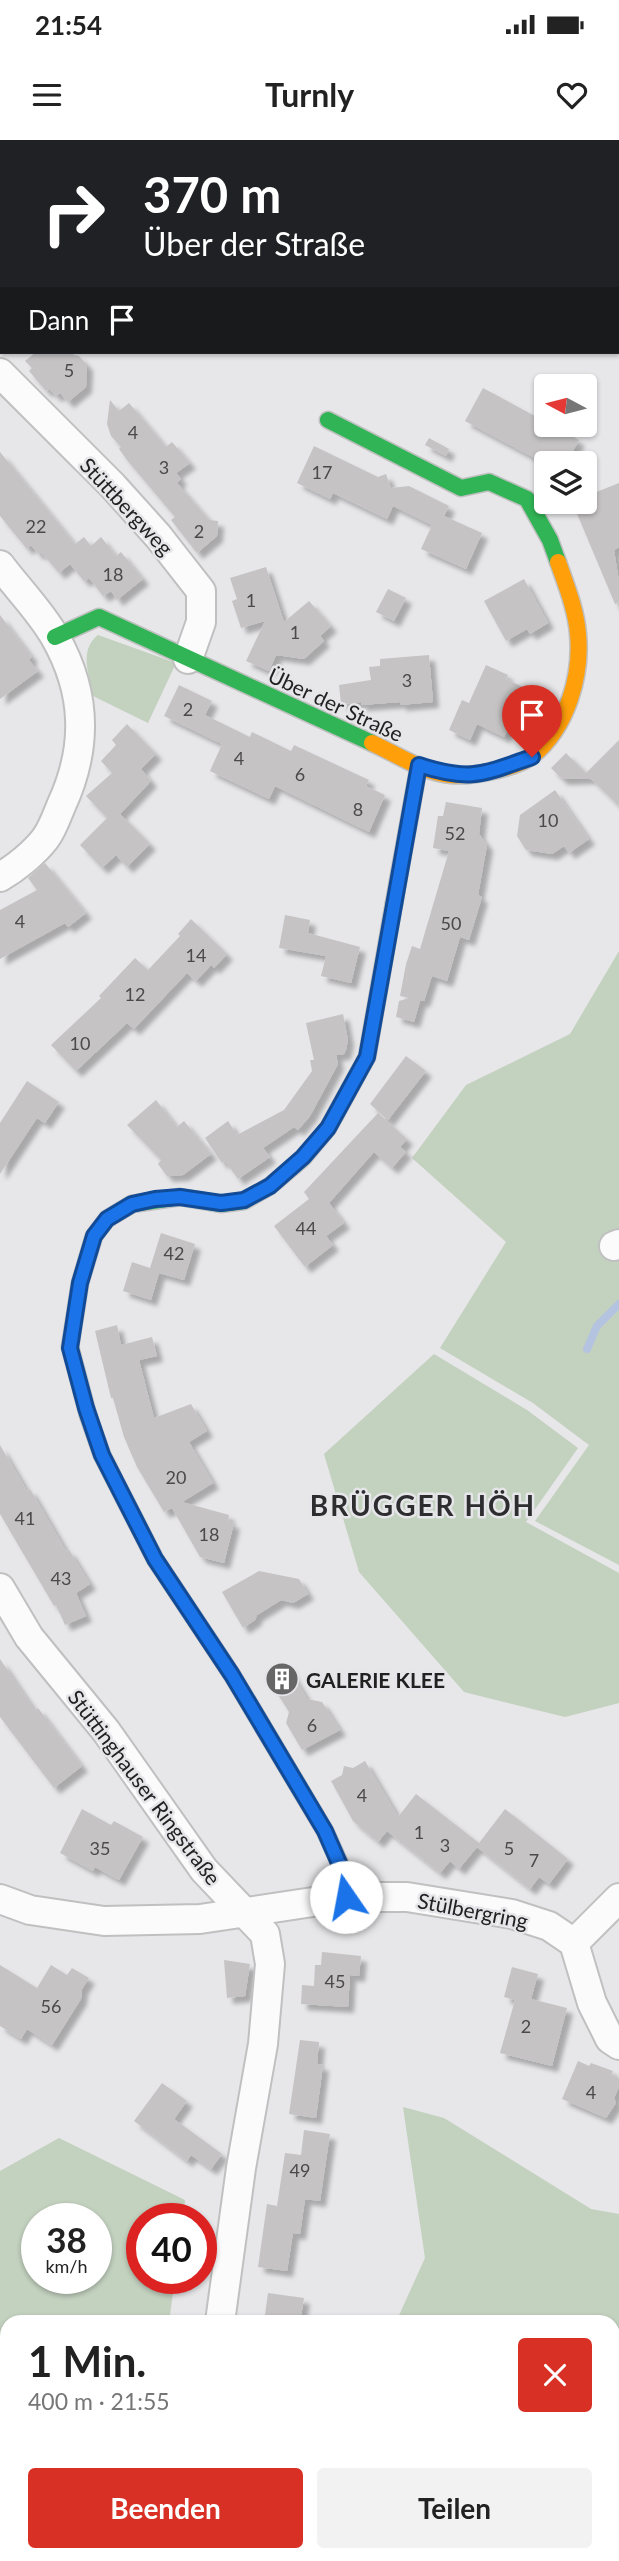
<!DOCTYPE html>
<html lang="de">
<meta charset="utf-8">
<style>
body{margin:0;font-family:Lato,sans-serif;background:#f2f2f2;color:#222;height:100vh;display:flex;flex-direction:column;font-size:26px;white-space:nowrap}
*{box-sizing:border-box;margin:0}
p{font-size:23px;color:#767676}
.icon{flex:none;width:38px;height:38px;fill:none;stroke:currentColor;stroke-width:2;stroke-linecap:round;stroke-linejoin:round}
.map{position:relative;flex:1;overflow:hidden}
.sheet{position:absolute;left:0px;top:2175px;width:620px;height:247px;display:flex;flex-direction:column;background:#fff;border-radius:21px 21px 0 0;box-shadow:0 2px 5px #0004}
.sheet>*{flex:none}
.hud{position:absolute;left:0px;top:0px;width:620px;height:214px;box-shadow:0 2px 5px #0004;background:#202124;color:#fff;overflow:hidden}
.needle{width:46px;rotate:277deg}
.controls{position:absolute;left:534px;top:234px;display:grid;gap:14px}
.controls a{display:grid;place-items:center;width:63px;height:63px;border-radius:7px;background:#fff;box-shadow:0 2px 5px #0004;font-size:35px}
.speed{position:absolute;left:21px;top:2063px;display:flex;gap:14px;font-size:35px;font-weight:700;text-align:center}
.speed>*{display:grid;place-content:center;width:91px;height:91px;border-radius:50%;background:#fff;box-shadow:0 2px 5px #0004;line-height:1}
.speed small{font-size:18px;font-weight:400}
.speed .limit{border:10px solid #d22;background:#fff;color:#111}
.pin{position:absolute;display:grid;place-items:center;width:60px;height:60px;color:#fff;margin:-72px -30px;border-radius:50% 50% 50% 0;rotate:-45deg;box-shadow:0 0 7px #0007}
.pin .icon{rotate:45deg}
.me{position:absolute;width:77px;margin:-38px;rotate:348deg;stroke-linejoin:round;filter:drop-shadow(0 0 5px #0008)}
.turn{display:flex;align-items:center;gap:24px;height:147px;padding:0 28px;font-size:32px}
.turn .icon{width:91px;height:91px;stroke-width:2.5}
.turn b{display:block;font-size:49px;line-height:60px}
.then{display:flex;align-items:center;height:66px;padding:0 28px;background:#0003;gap:14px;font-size:26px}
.round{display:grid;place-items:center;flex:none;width:74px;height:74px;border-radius:7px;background:#f2f2f2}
.headline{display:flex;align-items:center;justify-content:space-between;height:119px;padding:0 28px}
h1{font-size:42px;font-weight:700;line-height:52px}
.action{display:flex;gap:14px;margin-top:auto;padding:14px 28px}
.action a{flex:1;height:80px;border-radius:7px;background:#d93025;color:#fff;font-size:28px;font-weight:700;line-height:80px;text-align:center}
.action a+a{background:#f2f2f2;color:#222}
.status{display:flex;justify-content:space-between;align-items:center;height:49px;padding:0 35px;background:#fff;direction:ltr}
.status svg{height:19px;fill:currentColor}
header{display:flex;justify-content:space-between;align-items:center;height:91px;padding:0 28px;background:#fff;font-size:32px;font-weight:700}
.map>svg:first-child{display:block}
</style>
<div class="status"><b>21:54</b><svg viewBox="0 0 49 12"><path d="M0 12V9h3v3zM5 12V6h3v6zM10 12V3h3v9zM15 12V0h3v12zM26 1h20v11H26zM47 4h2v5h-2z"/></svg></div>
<header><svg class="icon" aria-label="menu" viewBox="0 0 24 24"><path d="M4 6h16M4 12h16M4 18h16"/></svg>Turnly<svg class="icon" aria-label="heart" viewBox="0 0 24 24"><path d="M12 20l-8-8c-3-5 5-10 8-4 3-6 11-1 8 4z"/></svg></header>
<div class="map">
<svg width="619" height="2421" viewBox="0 0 619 2421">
<defs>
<filter id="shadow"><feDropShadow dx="6" dy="6" stdDeviation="2" flood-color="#0004"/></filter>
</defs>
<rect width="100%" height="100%" fill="#e7e6e8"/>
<g fill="#c3d1bf" fill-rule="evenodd">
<path d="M0,0h619v109l-1,-107h-616v10z"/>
<path d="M98,495l78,28 -28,60 -55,-27c-3,-21 -15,-45 5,-61z"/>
<path d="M619,811v614l-84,-44 54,-76 -56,-42 -93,-55 66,-106 -94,-84 54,-73 104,-51z"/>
<path d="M434,1214l93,56 51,38 -52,74 93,51v130l-54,14 -101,-25 -105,-120 -35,-118z"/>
<path d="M403,1967l41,11 147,91 28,5v296l-6,1 -1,-189h-216l29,-64z"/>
<path d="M59,1998l126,62 -2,19h-41v59l33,1 -6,43h-162v114l-7,-1v-264zM96,2079v59h-59v-59z"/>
</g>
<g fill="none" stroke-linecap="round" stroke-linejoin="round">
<path stroke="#b4c4e0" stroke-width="8" d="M587,1209l10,-23 22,-22"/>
</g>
<g fill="#c5c3c4" filter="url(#shadow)">
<path d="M36,212h35l3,3 5,1 8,9 -1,22 -18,15 -8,-9 -4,3 -7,-7 -3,2 -17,-20 3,-3 -7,-7z"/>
<path d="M483,248l63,34v3h6l27,15 -10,18 -10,-5 -6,11h-7l-81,-43z"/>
<path d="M110,260l9,11 10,-8 37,44 6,-5 18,21 -14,10 5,6 -4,4 32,37 9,1 -1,15 -20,17 -26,-33 4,-3 -48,-57 -8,-11 2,-2 -10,-11 -4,-12z"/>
<path d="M429,298l20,11 -3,7 -21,-11z"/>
<path d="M314,306l64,31 8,-3 5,14 18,-2 40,20 -5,10 38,17 -16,36 -45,-20 11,-24 -39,-19 -6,13 -54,-26 -3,6 -33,-16z"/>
<path d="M0,312l75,92 9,-7 7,9 10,-9 15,19 5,-4 22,27 -26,21 -6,-9 -8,5 -14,-18 -5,3 -14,-17 -11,9 -18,-21 -3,2 -7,-9 -4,4 -27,-33z"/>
<path d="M619,343v64l-5,3 5,32v20l-4,2 -40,-95v-7h9v-5z"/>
<path d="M266,427l18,55 25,-21 22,25 -11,10 4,5 -20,18 -28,-4 -7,16 -23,-10 19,-40 -24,7 -9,-27 5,-2 -7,-21z"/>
<path d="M524,439l24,44 -18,11 -3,-5 -21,12 -22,-40z"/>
<path d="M388,449l18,9 -12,23 -18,-9z"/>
<path d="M0,475l32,42 -3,3 9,11 -38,28z"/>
<path d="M429,515l4,47 -33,3v-3l-39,3v-3l-20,2 -2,-19 32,-5 -2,-13 11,-1v-7z"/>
<path d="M486,525l22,10 -2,4 21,10 -23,48 -27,-13 -7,16 -21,-10 13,-30 7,3z"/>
<path d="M179,545l33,16 -7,14 45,22 2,-5 39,19 3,-6 75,35 -3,6 19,9 -16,37 -94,-46 -6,13 -59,-28 12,-27 -58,-28z"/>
<path d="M127,584l29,30 -15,15 10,12 -31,33 30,30 -23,23 -11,-12 -14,13 -22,-23 27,-27 -21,-22 26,-23 -11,-12 15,-16 -4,-5z"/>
<path d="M619,600v66l-29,-28 -28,1 -11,-11 15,-15 20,20z"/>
<path d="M555,650l34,49 -20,14 -5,-7 -12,8 -26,-4 -9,-14 3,-21z"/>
<path d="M446,662l36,6 -3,26 8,11 -9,50 4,2 -13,43 -9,-3 -13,44 -15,-5 -8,25h-4l-6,21 -18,-5 3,-16 11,-3 -10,-2 6,-32 6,-18 8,3 29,-98 -16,-3 5,-32h5z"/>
<path d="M45,723l41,50 -18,14 -3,-4 -65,36v-49l37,-20 -9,-12z"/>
<path d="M285,775l25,5 -2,13 52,14 -9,36 -30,-7 5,-20 -47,-8z"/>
<path d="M191,779l36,35 -13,14 -3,-3 -15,16 -9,-8 -53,56 -7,-6 -51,48 -25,-26 50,-47 -2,-2 36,-38 13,12 32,-34 -2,-2z"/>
<path d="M343,874l5,26 -2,10 -2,4 -8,1 2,9 -28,52 -12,14 -4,-3 -31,21 7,9 -32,22 -13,-18 -3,2 -17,-25 23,-17 9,14 47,-25 28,-39 -2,-11h4l-8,-37z"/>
<path d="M406,916l20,15 -38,49 -18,-16z"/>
<path d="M27,941l32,21 -14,21 -8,-5 -37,56v-51z"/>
<path d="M156,960l21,27 7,-6 27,33 -28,21 -16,1 -9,-12 3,-4 -34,-35z"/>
<path d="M378,973l29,26 -7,8 6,5 -14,16 -18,-16 -45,51 15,20 -18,13 7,9 -28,22 -31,-41 35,-27 -5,-7z"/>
<path d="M161,1093l34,11 -11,36 -25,-7 -8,27 -28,-9 9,-29 18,6z"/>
<path d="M117,1185l4,20 31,-8 5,19 -18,4 15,58 37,-14 16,27 -18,11 24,41 -31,19 47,13 -1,6 6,2 -10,40 -24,-6 -28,-49 -8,4 -27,-45 -13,-30 -11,-39h-2l-16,-67z"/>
<path d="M0,1305l27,46 3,-2 36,62 3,-1 21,34 -14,9 10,23 -21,9 -9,-20 -2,1 -54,-92z"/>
<path d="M259,1431l40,8 9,15 -15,9 -12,-3 -24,15 -2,5 -12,8 -21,-36z"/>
<path d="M0,1519l35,52 3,-3 44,58 -28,22 -54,-71z"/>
<path d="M285,1522l22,37 15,3 18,28 -38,20 -16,-27 3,-11 -24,-38z"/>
<path d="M365,1621l33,56 18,-23 63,49 26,-34 63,50 -19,25 -10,-7 -9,12 -53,-42 -18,22 -9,-8 -10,12 -53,-42 -9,11 -25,-21 -22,-40 11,-6 2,-9 9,2z"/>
<path d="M82,1669l29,16 3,-4 29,16 -24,43 -24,-13 -2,4 -33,-18z"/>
<path d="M322,1812l39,4 -2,20 -9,-1 -2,32 -47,-3 1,-19 12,1 1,-21h6z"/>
<path d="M224,1820l26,4 -5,32 -18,2z"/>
<path d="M0,1825l37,23 14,-23 16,10 5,-7 17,10 -7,11 -1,10 -29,46 -25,-16 -6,10 -21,-13z"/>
<path d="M512,1827l26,7 -7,25 36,9 -15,58 -52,-13 15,-53 -11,-3z"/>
<path d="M300,1900l19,2 -2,22 6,1 -7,53 -27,-4z"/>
<path d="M578,1921l11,5 2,-3 22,8 -2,4 8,3v9l-5,11 2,5 -10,15 -44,-19z"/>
<path d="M162,1943l25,18 -13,18 48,35 -11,15 -20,-14 -4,6 -53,-40z"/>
<path d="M304,1990l26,4 -10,67 -15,-2 -5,35 -7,-1 -6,38 -29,-4 9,-63 10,2 8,-53 16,2z"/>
<path d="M268,2153l36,5 -4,24h-36z"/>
</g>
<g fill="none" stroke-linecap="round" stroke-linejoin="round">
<defs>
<g id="street">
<path d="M0,233l113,113 45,50 43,55v31l-13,37"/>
<path d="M0,425c18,24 41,47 55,72 32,56 33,111 6,169 -4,10 -9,24 -16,33 -11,14 -29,29 -45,38"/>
<path d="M614,1106l5,-2"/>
<path d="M0,1448l29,49 77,94 98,139 61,64 5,30 -7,80 -22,124 -21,154"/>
<path d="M0,1759l30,11 74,11 96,-2 146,-22h61l105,17 37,12 25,17 18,60 18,36 9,6"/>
<path d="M574,1803l45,-45"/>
<path d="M129,2421l7,-6"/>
</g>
<g id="fast">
<path d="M328,280l133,68 28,-6 38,17 23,41 8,22"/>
<path d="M55,497l44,-20 273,126"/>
<path d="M88,1275l-18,-68 10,-64 14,-47 13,-17 25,-15 48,-7 41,7 23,-3 26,-15 33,-28 25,-30 39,-71 27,-154"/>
</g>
<g id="slow">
<path d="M372,603c24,11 52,30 79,32 20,2 68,-7 82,-20 34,-28 49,-79 45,-121 -2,-25 -12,-49 -20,-72"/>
<path d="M394,763l25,-138"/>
<path d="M88,1275l14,40 53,104 77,116 93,156 14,31 7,35"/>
</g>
</defs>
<use href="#street" stroke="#c0c0c1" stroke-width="32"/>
<use href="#fast" stroke="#c0c0c1" stroke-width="19"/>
<use href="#slow" stroke="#c0c0c1" stroke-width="19"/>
<use href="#street" stroke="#fbfbfc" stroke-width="28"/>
<use href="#fast" stroke="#30b455" stroke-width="16"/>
<use href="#slow" stroke="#ff9f0a" stroke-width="16"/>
</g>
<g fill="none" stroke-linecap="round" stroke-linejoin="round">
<defs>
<path id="route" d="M346,1757l-7,-34 -14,-32 -93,-156 -77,-116 -53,-104 -16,-47 -16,-60 10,-65 14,-47 13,-17 25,-15 23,-5 25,-2 41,6 23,-3 26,-14 33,-29 25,-29 39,-71 52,-292c52,17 64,9 113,-8"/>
</defs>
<use href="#route" stroke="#114b97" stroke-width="18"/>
<use href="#route" stroke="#1a73e8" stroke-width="12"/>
</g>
<defs>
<symbol id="building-disc" viewBox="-11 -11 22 22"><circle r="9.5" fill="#666667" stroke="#e6e5e9"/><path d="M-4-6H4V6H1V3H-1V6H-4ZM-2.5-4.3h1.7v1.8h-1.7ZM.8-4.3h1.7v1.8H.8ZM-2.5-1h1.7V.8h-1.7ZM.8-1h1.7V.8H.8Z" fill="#fff"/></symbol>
</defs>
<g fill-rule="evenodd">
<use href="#building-disc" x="263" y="1520" width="38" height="38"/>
</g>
<g text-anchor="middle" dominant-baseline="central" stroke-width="5" stroke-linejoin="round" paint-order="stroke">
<g font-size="18" fill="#4a4a4a">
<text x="69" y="230">5</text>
<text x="133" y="292">4</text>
<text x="164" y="327">3</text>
<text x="322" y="332">17</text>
<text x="36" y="386">22</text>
<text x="199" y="391">2</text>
<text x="113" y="434">18</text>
<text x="251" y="460">1</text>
<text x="295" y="492">1</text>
<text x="407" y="540">3</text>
<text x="188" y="569">2</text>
<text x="239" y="618">4</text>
<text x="300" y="634">6</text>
<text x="358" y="669">8</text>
<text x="548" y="680">10</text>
<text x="455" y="693">52</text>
<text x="20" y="781">4</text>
<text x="451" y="783">50</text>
<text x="196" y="815">14</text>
<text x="135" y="854">12</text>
<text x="80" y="903">10</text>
<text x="306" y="1088">44</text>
<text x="174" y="1113">42</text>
<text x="176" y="1337">20</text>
<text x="25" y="1378">41</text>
<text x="209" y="1394">18</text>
<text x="61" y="1438">43</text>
<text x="312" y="1585">6</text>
<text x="362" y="1655">4</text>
<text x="419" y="1692">1</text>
<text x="445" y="1705">3</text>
<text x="100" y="1708">35</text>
<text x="509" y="1708">5</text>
<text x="534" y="1720">7</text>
<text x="335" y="1841">45</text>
<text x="51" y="1866">56</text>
<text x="526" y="1886">2</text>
<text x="591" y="1952">4</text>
<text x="300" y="2030">49</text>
</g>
<g font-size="21" fill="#212122" stroke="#e6e5e9">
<text transform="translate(127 366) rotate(47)">Stüttbergweg</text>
<text transform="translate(336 564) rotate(25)">Über der Straße</text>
<text transform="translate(145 1647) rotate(53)">Stüttinghauser Ringstraße</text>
<text transform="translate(473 1770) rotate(11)">Stülbergring</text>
</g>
<g font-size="21" font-weight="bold" fill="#212122" stroke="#e6e5e9" text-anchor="start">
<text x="306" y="1539">GALERIE KLEE</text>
</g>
<g font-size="28" font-weight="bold" letter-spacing="2" fill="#2d2d30" stroke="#e6e5e9">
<text x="423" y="1365">BRÜGGER HÖH</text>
</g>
</g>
</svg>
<div class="controls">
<a><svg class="needle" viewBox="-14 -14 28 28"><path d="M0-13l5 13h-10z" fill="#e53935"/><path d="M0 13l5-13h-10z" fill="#767676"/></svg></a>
<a><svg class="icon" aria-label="layers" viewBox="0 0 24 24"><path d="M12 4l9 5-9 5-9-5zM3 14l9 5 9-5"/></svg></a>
</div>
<div class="speed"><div>38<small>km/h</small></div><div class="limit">40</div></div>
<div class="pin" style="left:532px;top:617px;background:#d93025"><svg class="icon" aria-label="arrive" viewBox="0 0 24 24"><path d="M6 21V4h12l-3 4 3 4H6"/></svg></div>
<svg class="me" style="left:346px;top:1757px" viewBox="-20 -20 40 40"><circle r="19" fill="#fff"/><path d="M0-13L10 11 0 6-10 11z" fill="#1a73e8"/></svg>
<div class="hud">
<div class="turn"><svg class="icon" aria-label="right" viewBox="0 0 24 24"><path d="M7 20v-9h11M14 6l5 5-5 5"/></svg><div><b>370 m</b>Über der Straße</div></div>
<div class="then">Dann<svg class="icon" aria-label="arrive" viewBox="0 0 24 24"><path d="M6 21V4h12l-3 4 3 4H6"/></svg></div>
</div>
<section class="sheet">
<div class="headline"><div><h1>1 Min.</h1><p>400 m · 21:55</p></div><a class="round" style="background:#d93025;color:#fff"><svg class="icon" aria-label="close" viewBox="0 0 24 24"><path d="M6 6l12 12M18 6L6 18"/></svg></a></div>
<div class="action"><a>Beenden</a><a>Teilen</a></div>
</section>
</div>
